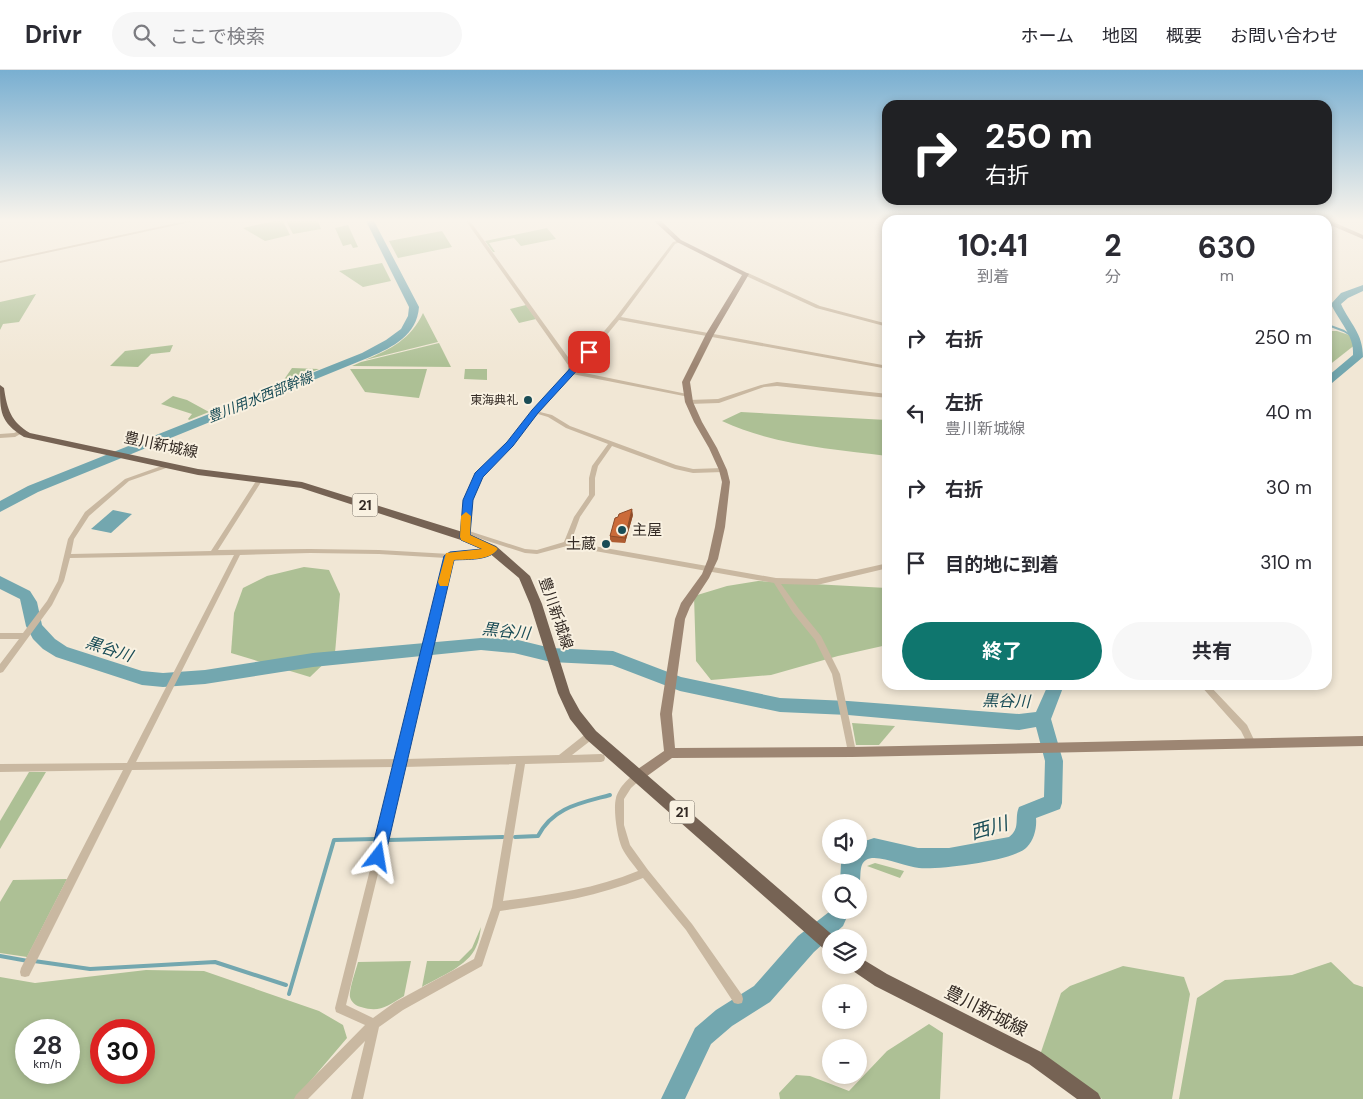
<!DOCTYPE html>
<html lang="ja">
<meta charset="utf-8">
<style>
body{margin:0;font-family:"DM Sans","Noto Sans JP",sans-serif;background:#f7f7f7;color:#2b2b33;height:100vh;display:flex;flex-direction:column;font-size:19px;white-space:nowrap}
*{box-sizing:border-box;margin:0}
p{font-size:16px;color:#7c7c81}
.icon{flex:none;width:28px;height:28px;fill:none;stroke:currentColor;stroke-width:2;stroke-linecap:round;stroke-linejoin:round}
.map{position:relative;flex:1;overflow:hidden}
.side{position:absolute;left:882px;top:145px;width:450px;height:475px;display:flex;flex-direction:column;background:#fff;border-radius:15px;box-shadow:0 2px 8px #0003}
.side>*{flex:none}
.top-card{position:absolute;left:882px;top:30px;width:450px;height:105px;border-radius:15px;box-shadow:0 2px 8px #0003;background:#202124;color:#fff;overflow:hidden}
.buttons{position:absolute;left:822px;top:749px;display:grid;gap:10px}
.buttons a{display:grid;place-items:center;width:45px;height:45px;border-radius:50%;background:#fff;box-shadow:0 2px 8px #0003;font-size:25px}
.speed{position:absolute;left:15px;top:949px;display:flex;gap:10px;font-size:25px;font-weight:700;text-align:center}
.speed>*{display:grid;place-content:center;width:65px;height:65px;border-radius:50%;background:#fff;box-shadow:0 2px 8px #0003;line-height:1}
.speed small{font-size:12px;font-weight:400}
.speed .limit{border:8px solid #d22;background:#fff;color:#111}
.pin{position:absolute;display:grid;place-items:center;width:42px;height:42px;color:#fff;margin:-21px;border-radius:10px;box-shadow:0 2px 8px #0006}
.me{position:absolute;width:55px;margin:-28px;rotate:14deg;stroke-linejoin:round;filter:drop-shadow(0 0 4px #0008)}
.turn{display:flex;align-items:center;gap:18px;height:105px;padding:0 20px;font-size:22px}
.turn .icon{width:65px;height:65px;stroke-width:2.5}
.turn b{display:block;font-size:35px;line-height:42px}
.eta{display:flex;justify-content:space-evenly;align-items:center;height:85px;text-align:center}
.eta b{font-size:30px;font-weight:700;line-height:35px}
.primary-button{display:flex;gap:10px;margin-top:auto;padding:10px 20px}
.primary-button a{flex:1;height:58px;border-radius:30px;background:#0f766e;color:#fff;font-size:20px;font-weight:700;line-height:58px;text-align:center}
.primary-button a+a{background:#f7f7f7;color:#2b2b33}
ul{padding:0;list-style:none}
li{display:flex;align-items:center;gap:15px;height:75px;padding:0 20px}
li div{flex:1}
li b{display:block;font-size:19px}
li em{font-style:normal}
header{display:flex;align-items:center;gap:30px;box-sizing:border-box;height:70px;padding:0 25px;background:#fff;border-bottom:1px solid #e1e1e2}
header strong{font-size:24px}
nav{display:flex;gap:28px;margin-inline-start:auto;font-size:18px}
.search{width:350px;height:45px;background:#f7f7f7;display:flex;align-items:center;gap:12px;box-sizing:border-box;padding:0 18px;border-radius:28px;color:#7c7c81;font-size:19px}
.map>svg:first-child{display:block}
</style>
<header>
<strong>Drivr</strong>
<div class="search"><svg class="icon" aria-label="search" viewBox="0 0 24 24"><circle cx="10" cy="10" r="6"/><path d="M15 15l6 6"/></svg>ここで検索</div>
<nav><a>ホーム</a><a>地図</a><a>概要</a><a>お問い合わせ</a></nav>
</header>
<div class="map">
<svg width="1363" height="1029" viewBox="0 0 1363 1029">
<rect width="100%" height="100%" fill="#f1e7d5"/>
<g fill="#adc095" fill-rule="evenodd">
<path d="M274,151h9l7,14 -25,6 -22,-13z"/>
<path d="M286,151h32l3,8 -28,5z"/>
<path d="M348,155l10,22 -5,1 -2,-4 -8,2 -8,-18z"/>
<path d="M547,158l9,11 -35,7 -7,-8 -25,5 6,9h-2l-8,-11z"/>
<path d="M442,161l10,16 -54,11 -9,-17z"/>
<path d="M382,193l9,18 -28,6 -24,-16z"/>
<path d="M36,224l-17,28 -16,2 -3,6v-28z"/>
<path d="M526,235l10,14 -17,4 -9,-14z"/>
<path d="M423,243l15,29 -73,18c26,-11 46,-21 58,-47z"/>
<path d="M1328,261h9l15,5 4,8 -28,22z"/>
<path d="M439,273l12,24 -99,-1 9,-4z"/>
<path d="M173,275l-3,7 -19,2 -13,13 -28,-1 15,-15z"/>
<path d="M292,298l27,1 -38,15z"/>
<path d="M350,299h77l-8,29 -54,-6z"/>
<path d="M465,299h22v11l-23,-1z"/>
<path d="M173,326l14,4 22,12 -20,8 -1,-1 4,-5 -31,-10z"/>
<path d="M741,342l146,8v36c-55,-7 -114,-11 -165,-35z"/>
<path d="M304,497l25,3 11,24 -5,59 -25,24 -79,-24 3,-40 9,-25 24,-12z"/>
<path d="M758,511l129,7v57l-49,11 -67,19 -60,5 -15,-19 -2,-65 33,-10z"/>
<path d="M852,653l43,3 -16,19h-23z"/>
<path d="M29,702h17l-46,77v-28z"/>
<path d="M875,793l29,8 -4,7 -33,-12z"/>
<path d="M67,809l-40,78 -27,-4v-51l13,-22z"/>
<path d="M481,857c-1,7 -2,14 -5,20 -8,19 -37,30 -54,40l5,-26h32l13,-13z"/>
<path d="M411,891l-7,35c-17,10 -24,17 -43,11 -5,-1 -10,-5 -11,-10 -1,-8 6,-27 8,-35z"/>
<path d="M1331,892l23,22 9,3v112h-184l18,-101 28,-18 67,-5z"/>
<path d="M1123,896l61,11 6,17 -18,105h-70l-62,-44 21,-62 9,-7z"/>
<path d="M146,900l58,1 115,40 24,14 4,13 -52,61h-295v-122l35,6zM26,960h43v42h-43zM101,960h43v42h-43z"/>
<path d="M929,954l14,9 -3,66h-160l-1,-6 17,-18 14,1 39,15 38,-40z"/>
</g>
<path fill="#73a7af" d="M113,440l19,4 -21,19 -20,-4z"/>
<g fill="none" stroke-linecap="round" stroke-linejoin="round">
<path stroke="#73a7af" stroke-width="2" d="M1328,255l16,6 14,9"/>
<g stroke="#73a7af" stroke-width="4">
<path d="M515,767l23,-1c15,-29 43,-33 72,-41"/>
<path d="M389,770l114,-3"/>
<path d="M0,886l28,5"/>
<path d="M34,891l56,8 125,-7 71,23"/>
<path d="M289,924l45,-154 41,-1"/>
</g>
<g fill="#73a7af" fill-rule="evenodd">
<path d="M366,151h8l45,86c-2,28 -26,40 -49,50l-332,135 -38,20v-11l28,-15 334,-133 24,-13 15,-11 7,-13 1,-9z"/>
<path d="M1363,215v6l-15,7 -7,6c9,20 22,29 22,53l-31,26 -4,1v-8l25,-21c2,-19 -15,-35 -22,-51l10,-11z"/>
<path d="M0,506l30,15 7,11 5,23 13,14 12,8 75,24 21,2 42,-3 108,-17 168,-15 33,1 37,9 62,3 68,26 99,21 68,3 171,13 17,-2 12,-27h16l-13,34 12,42 -1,42 -2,6 -24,9c1,10 -2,22 -9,29 -12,14 -89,23 -108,21 -14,-1 -42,-15 -53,-8 -8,5 -4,18 -7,25v-3h-19l1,-18 4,-9h14v-12l15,-5 44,10h31l60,-11c12,-9 5,-19 10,-30l25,-10 1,-36 -9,-34 -17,3 -171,-15 -68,-3 -100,-21 -68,-26 -61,-3 -37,-9 -33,-3 -168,17 -108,17 -42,3 -21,-2 -86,-28 -13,-8 -10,-10 -7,-13 -6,-27 -20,-10z"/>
<path d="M831,836v4h19l-7,16 -29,26 -44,50 -38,24 -21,18 -26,55h-24l34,-71 21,-18 38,-24 44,-50 31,-24z"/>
</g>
<g fill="#c9b8a1" fill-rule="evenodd">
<path d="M186,151h9l-195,42v-2z"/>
<path d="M466,151h4l103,143 1,3 42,-50 57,-75 7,-2v2l-5,2 -54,73 267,49v3l-269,-49 -37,45 -7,6 112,23 3,2 -1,1 -117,-23 -32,38 12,3 18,11 106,39 17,4 30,-1 3,2 -3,2 -30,1 -18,-4 -63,-23 -14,20 -3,12v17l-15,22 -9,25 205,36 41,1 71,-16v5l-71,17 -36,-1 18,25 22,27 19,38 16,78 -1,3 -3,1 -3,-1 -1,-3 -16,-78 -17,-34 -22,-27 -19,-30 -207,-37 -30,8 -12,-1 -56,-18 -3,2h-2l-1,-5 2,-32 11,-24 32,-33 25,-30v-2l2,-1 33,-38v-7zM538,344l10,3 18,11 42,16 -16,22 -3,12v17l-15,22 -10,25 -27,8 -12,-1 -56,-18 2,-31 11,-23 30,-32z"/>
<path d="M744,203h4l72,33 68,18v3l-72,-19 -72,-33z"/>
<path d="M777,312l111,12v4l-111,-12 -13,1 -45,16 -30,1 -3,-2 3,-2 29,-1 43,-14z"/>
<path d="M21,360l3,2 -9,5 -15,1v-4l14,-1z"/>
<path d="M167,394l2,1 1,1 -1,1 -40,14 -40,35 -15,23 -3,15 140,-3 47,-73 2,-1 3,2 -45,71 92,-1 69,1 71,4 28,-1 12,-6h4l1,2 -1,2 -15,6 -26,1 -47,201 153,-4 29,-23 3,-1 3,1 1,3 -1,3 -22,17 29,-1 3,1 1,3 -1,3 -3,1 -76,2 -22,137c46,-6 92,-12 135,-30 -5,-7 -12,-15 -16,-23 -5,-11 -9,-39 -6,-50 2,-10 15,-23 23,-27l3,1 1,3 -1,3 -11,10 -7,11v26l6,20 18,25 44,54 50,71 1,4 -1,4 -4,1 -4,-1 -48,-73 -43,-52c-46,19 -94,26 -143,33l-18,55 -79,44 -24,17 -16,72h-12l14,-58 -57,58h-14l2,-4 69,-70 -29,-13 -1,-4 61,-241 -264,3 -103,206 -4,1 -4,-1 -1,-4 1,-4 102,-198 -123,2v-8l127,-1 107,-208 -164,3 -6,23 -12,24 -49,67 -3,1v-9l19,-25h-19v-6h23l24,-32 11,-20 10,-42 17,-27 40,-33zM310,483l69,1 67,4 -48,201 -262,3 104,-207zM516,694l-24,143 -18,52 -79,43 -22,16 -27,-13 58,-238z"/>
<path d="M1200,615h9l38,40 9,19 -1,3 -3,1 -3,-1 -8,-16z"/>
</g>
<g fill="#9d8673" fill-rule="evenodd">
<path d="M654,151h7l20,19 68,34 -35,60 -24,48 3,20 9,20 15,26 10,22 3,12 -5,45 -7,32 -9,19 -19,29 -5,12 -13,95 3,34 177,-1 511,-11v10l-511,11 -180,1 -29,21 -4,2 -4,-2 -2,-4 2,-4 29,-20 -4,-37 15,-95 6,-16 21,-29 6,-15 7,-32 7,-45 -3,-12 -10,-22 -15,-26 -9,-20 -3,-20 24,-48 36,-59 -65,-33z"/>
<path d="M1328,151h3l32,14v4l-35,-15z"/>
</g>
<g fill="#766354" fill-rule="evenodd">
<path d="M0,315l4,3c3,21 7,34 26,45l168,36 104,13 167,52 27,12 34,30 12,28 28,89 10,18 16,20 240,207h-5v14l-6,-2 -239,-211 -16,-20 -12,-26 -28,-89 -11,-26 -31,-26 -27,-12 -160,-52 -103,-13 -174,-38c-24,-15 -24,-25 -24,-52z"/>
<path d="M859,887l28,17 154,78 57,41 3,6h-24l-48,-35 -154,-78 -22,-15 -2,-6h8z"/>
</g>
</g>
<path fill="#af5c31" d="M633,445l-8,28 -15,-1v-6z"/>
<path fill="#8e4b28" d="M632,439l1,6 -8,28v-5z"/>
<path fill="#cb6b39" stroke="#8e4b28" d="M632,439l-7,29 -15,-2 5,-18 3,-1 1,-3z"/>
<linearGradient id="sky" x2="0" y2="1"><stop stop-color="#79afd1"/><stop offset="0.51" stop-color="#f9f4ec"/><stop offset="1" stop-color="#f9f4ec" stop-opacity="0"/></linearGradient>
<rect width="1363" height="295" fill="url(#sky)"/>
<path fill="#1a73e8" stroke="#114b97" d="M586,281l8,1 -56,61 -25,33 -30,31 -10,23 -3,35 26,12 2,2c-9,12 -30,10 -44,11l-69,297 -2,6 -5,2 -5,-2 -3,-6 74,-301 6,-4 32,-3 -21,-9 -1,-3 3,-37 12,-27 32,-31 25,-32z"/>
<path fill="#f59e0b" d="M466,442l5,4 -1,19 26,12 2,2c-9,12 -30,10 -44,11l-6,26h-8l-2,-4 8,-29 36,-4 -21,-9 -1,-3 1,-21z"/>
<g fill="#194c56" stroke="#f9f1e1" stroke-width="2">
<circle cx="528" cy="330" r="5"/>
<circle cx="622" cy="460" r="5"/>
<circle cx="606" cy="474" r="5"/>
</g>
<g text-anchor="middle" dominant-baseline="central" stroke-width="4" stroke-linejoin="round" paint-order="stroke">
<g font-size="12" fill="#332a24" stroke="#f9f1e1" text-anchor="end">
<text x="518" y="330">東海典礼</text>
</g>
<g font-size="14" font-style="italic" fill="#194c56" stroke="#f9f1e1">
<text transform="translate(260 327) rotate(-22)">豊川用水西部幹線</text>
</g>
<g fill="#f9f1e1" stroke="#6e665d" stroke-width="1">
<rect x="352.5" y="423.5" width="25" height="23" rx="4"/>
<rect x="669.5" y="730.5" width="25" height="23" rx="4"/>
</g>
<g font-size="14" font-weight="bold" fill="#332a24">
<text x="365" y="435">21</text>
<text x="682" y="742">21</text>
</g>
<g font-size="15" fill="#332a24" stroke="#f9f1e1">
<text transform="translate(161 375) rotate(12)">豊川新城線</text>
<text transform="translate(556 543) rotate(71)">豊川新城線</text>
</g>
<g font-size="15" fill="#332a24" stroke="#f9f1e1" text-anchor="start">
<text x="632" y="460">主屋</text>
<text x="596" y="474" text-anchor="end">土蔵</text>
</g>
<g font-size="16" font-style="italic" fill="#194c56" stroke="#f9f1e1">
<text transform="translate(506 561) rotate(6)">黒谷川</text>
<text transform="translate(109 579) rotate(18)">黒谷川</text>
<text transform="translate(1006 631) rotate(1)">黒谷川</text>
</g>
<g font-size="18" fill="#332a24" stroke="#f9f1e1">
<text transform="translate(986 941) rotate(27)">豊川新城線</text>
</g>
<g font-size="19" font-style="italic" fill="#194c56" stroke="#f9f1e1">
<text transform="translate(989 758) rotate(-16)">西川</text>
</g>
</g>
</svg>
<div class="buttons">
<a><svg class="icon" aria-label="sound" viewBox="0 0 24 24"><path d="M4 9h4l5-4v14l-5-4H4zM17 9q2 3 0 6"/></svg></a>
<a><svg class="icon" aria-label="search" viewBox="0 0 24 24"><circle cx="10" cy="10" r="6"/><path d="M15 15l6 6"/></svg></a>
<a><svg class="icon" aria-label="layers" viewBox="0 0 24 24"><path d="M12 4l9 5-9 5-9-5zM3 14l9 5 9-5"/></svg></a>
<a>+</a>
<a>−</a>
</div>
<div class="speed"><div>28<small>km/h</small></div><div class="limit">30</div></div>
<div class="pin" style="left:589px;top:282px;background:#d93025"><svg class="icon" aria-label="arrive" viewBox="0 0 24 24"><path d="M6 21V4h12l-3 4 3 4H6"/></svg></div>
<svg class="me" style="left:378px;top:787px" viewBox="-20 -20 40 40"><path d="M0-17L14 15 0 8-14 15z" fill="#1a73e8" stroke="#fff" stroke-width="4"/></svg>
<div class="top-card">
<div class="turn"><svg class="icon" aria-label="right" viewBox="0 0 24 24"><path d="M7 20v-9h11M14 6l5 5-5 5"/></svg><div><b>250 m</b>右折</div></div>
</div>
<section class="side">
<div class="eta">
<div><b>10:41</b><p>到着</p></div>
<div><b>2</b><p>分</p></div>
<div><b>630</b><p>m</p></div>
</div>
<ul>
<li><svg class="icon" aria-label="right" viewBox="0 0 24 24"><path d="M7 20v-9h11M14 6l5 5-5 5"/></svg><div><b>右折</b></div><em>250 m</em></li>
<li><svg class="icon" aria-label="left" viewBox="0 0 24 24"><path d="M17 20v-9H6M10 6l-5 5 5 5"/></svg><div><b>左折</b><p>豊川新城線</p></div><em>40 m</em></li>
<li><svg class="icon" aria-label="right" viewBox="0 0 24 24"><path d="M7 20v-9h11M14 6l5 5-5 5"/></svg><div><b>右折</b></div><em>30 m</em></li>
<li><svg class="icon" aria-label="arrive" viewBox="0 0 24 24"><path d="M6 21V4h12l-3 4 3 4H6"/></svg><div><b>目的地に到着</b></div><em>310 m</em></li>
</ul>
<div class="primary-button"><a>終了</a><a>共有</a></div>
</section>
</div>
